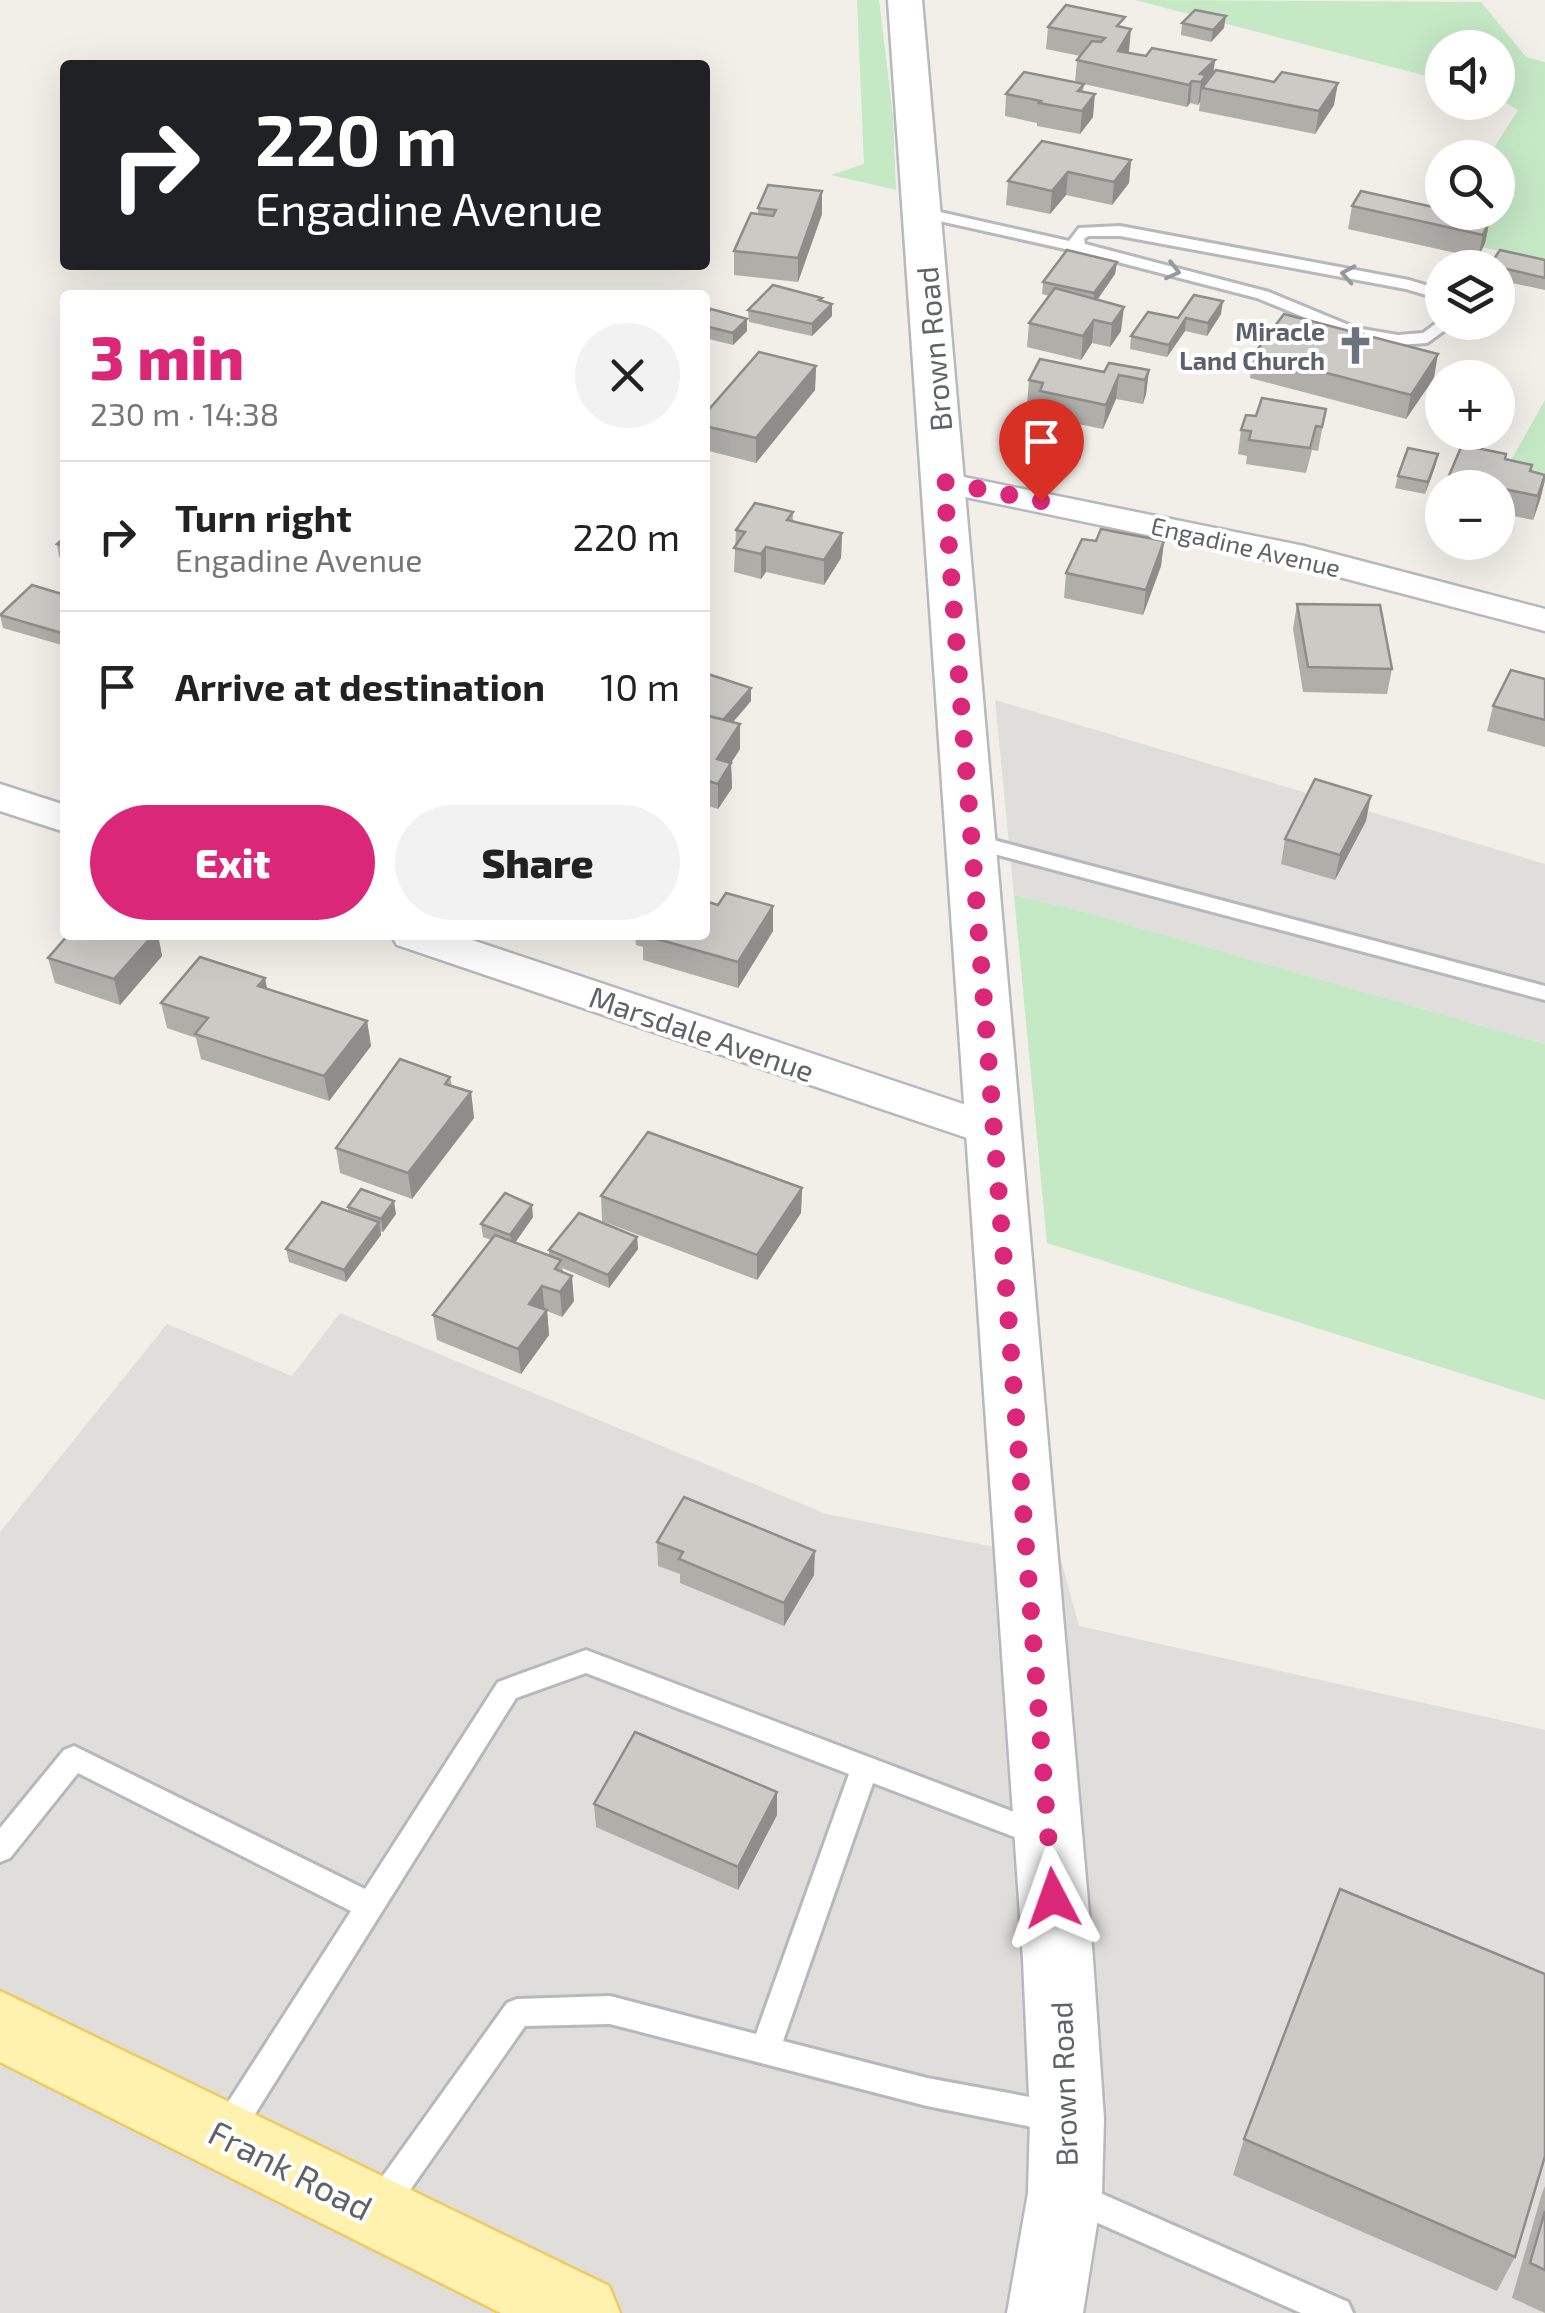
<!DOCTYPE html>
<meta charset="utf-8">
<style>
body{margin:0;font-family:"Exo 2",sans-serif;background:#f2f2f2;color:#222;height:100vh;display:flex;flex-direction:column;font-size:38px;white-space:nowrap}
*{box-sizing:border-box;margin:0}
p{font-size:32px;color:#767676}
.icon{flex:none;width:55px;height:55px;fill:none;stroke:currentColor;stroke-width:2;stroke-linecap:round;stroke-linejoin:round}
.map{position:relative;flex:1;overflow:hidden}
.drawer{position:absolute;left:60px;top:290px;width:650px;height:650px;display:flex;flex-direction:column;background:#fff;border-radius:10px;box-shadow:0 10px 40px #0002}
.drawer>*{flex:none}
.hud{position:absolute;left:60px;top:60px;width:650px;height:210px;border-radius:10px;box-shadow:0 10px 40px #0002;background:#202124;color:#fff;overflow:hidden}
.controls{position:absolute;left:1425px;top:30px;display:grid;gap:20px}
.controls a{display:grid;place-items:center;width:90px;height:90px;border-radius:50%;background:#fff;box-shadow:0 10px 40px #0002;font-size:50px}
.pin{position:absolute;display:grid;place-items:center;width:85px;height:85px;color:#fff;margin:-102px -42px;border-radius:50% 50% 50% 0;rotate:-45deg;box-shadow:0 0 10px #0007}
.pin .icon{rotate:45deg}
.me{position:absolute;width:110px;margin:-55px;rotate:356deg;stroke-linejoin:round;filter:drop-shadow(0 0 8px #0008)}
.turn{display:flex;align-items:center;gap:35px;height:210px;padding:0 30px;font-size:45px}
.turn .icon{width:130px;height:130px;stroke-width:2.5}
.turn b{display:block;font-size:70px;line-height:85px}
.round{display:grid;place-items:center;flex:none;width:105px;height:105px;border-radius:52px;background:#f2f2f2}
.summary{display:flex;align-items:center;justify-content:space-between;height:170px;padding:0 30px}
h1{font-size:60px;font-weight:800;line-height:75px;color:#db2777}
.button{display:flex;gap:20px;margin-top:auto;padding:20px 30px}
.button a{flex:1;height:115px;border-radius:60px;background:#db2777;color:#fff;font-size:40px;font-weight:800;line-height:115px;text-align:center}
.button a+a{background:#f2f2f2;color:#222}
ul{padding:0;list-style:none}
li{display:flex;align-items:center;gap:30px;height:150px;padding:0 30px;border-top:2px solid #e0e0e0}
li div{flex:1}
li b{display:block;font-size:38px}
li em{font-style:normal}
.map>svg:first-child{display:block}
</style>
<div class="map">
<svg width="1545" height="2313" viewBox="0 0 1545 2313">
<rect width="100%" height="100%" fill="#f1efe8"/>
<g fill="#e0deda">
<path d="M995,700l550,164v180l-467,-134 -64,-15z"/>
<path d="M340,1313l486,201 235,46 18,66 466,104v583h-1545v-781l167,-208 125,52z"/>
</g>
<g fill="#c5e8c5">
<path d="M857,0h22l14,116 3,74 -65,-15 33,-11z"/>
<path d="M1135,0l346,2 45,55 19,5v198l-109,-22 17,-25 45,-1v-54l-10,-1 30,-47 -20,-12v-50h-56v32z"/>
<path d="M1545,400v83l-41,-10z"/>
<path d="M1014,895l64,15 467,134v356l-498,-157z"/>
</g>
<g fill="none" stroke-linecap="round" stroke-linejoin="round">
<defs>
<g id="service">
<path d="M922,208l147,33 10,-13 41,-2 289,54 33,10v10l-36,-11 -286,-53h-32l-4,3 1,5 184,48 87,36 42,7 25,-2 19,-14v3h14l-29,21 -29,2 -46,-8 -95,-39 -174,-45 -166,-37 -3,-3z"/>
<path d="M971,834l574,152v14l-581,-154 -3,-5z"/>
<path d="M586,1650l465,176 4,9 -4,9 -10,3 -168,-64 -90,258 144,37 130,24 11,5 4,10 -4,10 -11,5 -130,-26 -317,-82 -85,2 -136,194 -11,4 -11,-4 -4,-11 4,-11 140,-195 10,-4 93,-3 146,38 93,-260 -263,-101 -70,25 -278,443 -11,5 -11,-5 -4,-10 4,-10 135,-210 -273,-138 -68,85 -10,4v-34l64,-78 10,-4 291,143 133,-207z"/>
<path d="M1075,2182l273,120 5,11h-52l-237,-105 -4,-11 4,-11z"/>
</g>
<g id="minor">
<path d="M944,473l360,73 241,63v22l-244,-64 -369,-77 -5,-7 5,-7z"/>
<path d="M0,784l65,21v27l-65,-21z"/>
<path d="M391,935h66l551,184 6,11 -6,11 -16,5 -16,-5 -579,-196z"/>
</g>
<path id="secondary" d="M888,0h34l171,1959 11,160 -2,74 -19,120h-76l21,-120 2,-74 -7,-160z"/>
<path id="primary" d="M0,1991l609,295 11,27h-119l-501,-251z"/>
</defs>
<use href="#service" stroke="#b5b8bc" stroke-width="6"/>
<use href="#minor" stroke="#b5b8bc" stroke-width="5"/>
<use href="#secondary" stroke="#b6babf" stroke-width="5"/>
<use href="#primary" stroke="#f2c960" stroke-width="5"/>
<use href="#service" fill="#fff" fill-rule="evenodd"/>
<use href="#minor" fill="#fff" fill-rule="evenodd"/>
<use href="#secondary" fill="#fff" fill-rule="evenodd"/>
<use href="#primary" fill="#fff2af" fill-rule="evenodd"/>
</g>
<g fill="#afaea9">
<path d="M1182,23l42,5 -13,14 -30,-7z"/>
<path d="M1048,27h76l4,26 18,3 69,4 -2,14 121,31 -19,29 -116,-23 1,-9 -2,3 -8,-2 -3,4 -112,-25 2,-22 3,-4 -34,-7z"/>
<path d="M1084,84l-1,8 10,25 -13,17 -43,-8v-3l-32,-7 1,-22z"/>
<path d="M1131,160l-2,23 -17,22 -46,-10 -16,19 -44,-9 2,-24z"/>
<path d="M1352,206l138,13 -5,24 -7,15 -130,-29z"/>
<path d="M758,208l64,6 -24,68 -64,-7v-24l24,-37z"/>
<path d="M1545,260v30l-47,-10v-12h-8v-3z"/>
<path d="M1117,262l-2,12 -18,26 24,31 -11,16 -18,-4 -11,17 -54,-13 2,-24 20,-27 -7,-2 1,-12z"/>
<path d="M822,301l10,3v12l-20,20 -63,-14 -1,-12z"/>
<path d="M1221,314l-14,22 -22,-5 -18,26 -37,-8 1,-13 47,-18z"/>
<path d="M705,315l42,4v12l-14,14 -28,-7z"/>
<path d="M1254,354l180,24 -28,41 -156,-41z"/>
<path d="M816,366l-1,24 -59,73 -51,-13v-36z"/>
<path d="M1149,370l-3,24 -3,10 -27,-5 -13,30 -65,-13v-10l-11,-2 2,-24 75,-8z"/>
<path d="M1326,409l-8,42 -6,-1 -6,23 -60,-9 1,-8 -9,-2 3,-24 15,-14z"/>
<path d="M1505,459l40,21 -5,20 -7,20 -35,-7v2v-27h-52l2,-10z"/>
<path d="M1435,467l-10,27 -30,-6 3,-12z"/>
<path d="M793,512v10l49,11 -1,25 -17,27 -58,-13 -5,7 -27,-7 2,-42z"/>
<path d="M65,537v21l-6,-1 -2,-13z"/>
<path d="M1096,541h68l-3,25 -18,49 -79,-17 2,-25z"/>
<path d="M65,595v51l-62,-18 -3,-13z"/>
<path d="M1297,604l95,65 -5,25 -84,-2 -10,-63z"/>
<path d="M705,673l46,15v13l-18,21 7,2v25l-9,14 1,25 -14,21 -13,-4z"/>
<path d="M1545,679v68l-58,-16 6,-25z"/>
<path d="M1366,821l-31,59 -54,-16 4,-25z"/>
<path d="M773,931l-35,57 -95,-28v-13l-7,-2 -1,-10h70z"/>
<path d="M68,935h90l4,21 -42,49 -65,-22 -7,-25z"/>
<path d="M267,989l100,32 4,25 -42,55 -128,-42 -5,-21 -29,-10 -6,-25z"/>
<path d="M450,1077l2,9 19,6 3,26 -62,81 -72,-26 -4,-25z"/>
<path d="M802,1188l-1,25 -44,67 -155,-59 -1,-25z"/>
<path d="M348,1207l48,7 -13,18 -3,-1 1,4 -35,47 -57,-20 -3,-13 62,-38z"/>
<path d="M533,1217l-18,26 34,13v-6l88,-13 1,12 -29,39 -47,-20 12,33 -12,16 -15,-6 2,24 -28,39 -84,-34 -4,-25 58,-75 -8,-3 -2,-13z"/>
<path d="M657,1542l157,33 -30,51 -104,-43v-9l-22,-8z"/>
<path d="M777,1792v23l-39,75 -142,-63 -2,-23z"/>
<path d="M1244,2139l271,118 -18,34 -264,-116z"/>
<path d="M1545,2186v127l-33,-15 30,-105z"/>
</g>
<g fill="#8f8d8a">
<path d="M1226,16l-2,12 -13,14 2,-12z"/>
<path d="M1131,29l-2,22 -11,18v-18z"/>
<path d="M1215,60l-3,22 -10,6 -2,14 -2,3 3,-23 -1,-8z"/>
<path d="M1192,81l-2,22 -3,4 2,-22z"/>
<path d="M1338,83l-4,22 -19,29 4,-23z"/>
<path d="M1095,94l-2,23 -13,17 2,-23z"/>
<path d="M1131,160l-2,23 -17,22 2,-23z"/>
<path d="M1068,172l-2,23 -16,19 2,-23z"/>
<path d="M822,191v23l-24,68v-24z"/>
<path d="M1490,219l-5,24 -7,15 5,-23z"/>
<path d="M1117,262l-2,12 -22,32 1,-13z"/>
<path d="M1223,301l-2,13 -14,22 1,-13z"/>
<path d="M832,304v12l-20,20v-12z"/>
<path d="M1124,307l-3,24 -11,16 2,-23z"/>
<path d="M1186,318l-1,13 -18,26 2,-12z"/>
<path d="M747,319v12l-14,14v-12z"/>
<path d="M1094,320l-2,23 -11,17 2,-24z"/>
<path d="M1438,354l-4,24 -28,41 5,-24z"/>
<path d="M816,366l-1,24 -59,73v-25z"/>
<path d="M1149,370l-3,24 -3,10 2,-24z"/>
<path d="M1119,375l-3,24 -13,30 3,-24z"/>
<path d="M1438,454l-3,13 -10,27 3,-12z"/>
<path d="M1545,480l-5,20 -7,20 5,-24z"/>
<path d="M842,533l-1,25 -17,27v-25z"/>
<path d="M1164,541l-3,25 -18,49 3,-25z"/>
<path d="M766,547v25l-5,7v-25z"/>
<path d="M751,688v13l-31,36 -1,-13z"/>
<path d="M740,724v25l-23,35v-25z"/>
<path d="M731,763l1,25 -14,21v-25z"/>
<path d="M1371,796l-5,25 -31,59 5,-25z"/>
<path d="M773,906v25l-35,57v-26z"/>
<path d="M153,935h5l4,21 -42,49 -6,-26z"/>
<path d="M265,978l5,25 -12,-17z"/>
<path d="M367,1021l4,25 -42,55 -5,-25z"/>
<path d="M471,1092l3,26 -62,81 -4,-26z"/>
<path d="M802,1188l-1,25 -44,67v-25z"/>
<path d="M394,1201l2,13 -13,18 -2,-13z"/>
<path d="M532,1205l1,12 -21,30 -2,-12z"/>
<path d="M379,1222l2,13 -35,47 -2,-12z"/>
<path d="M637,1237l1,12 -29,39 -1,-13z"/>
<path d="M572,1276l2,25 -12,16 -2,-25z"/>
<path d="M542,1286l3,25 -16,-7z"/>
<path d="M547,1310l2,25 -28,39 -3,-25z"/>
<path d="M815,1551l-1,24 -30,51v-23z"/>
<path d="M777,1792v23l-39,75v-23z"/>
</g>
<g fill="#cccac5" stroke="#8f8d8a" stroke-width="2.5">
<path d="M1066,5l59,12 -8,9 14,3 -13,22 28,5 6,-8 63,12 -15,14 6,1 -5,7 -9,-1 -3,4 -112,-25 15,-19 9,1 4,-4 -57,-11z"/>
<path d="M1195,10l31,6 -13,14 -31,-7z"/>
<path d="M1216,70l58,12 8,-10 56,11 -19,28 -117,-23z"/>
<path d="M1024,72l60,12 -6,7 17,3 -13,17 -43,-8 2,-2 -35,-7z"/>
<path d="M1042,141l89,19 -17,22 -46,-10 -16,19 -44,-10z"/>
<path d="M768,185l54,6 -24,67 -64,-7 17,-38 22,3 3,-6 -18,-2z"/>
<path d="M1361,191l81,18v3h18l30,7 -7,16 -131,-29z"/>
<path d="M1067,250l50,12 -23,31 -51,-11z"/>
<path d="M1500,250l45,10v18l-55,-13z"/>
<path d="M773,285l49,13 -3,2 13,4 -20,20 -64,-14z"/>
<path d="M1055,288l69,19 -12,17 -18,-4 -11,16 -54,-13z"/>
<path d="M1194,295l29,6 -15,22 -22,-5 -17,27 -38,-9 17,-24 30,6z"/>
<path d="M711,309l36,10 -14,14 -28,-7v-11z"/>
<path d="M1284,314l154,40 -27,41 -157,-41z"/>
<path d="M759,352l57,14 -60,72 -51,-12v-12z"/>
<path d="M1040,359l64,13 5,-9 40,7 -4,10 -26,-5 -13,30 -66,-14 3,-8 -14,-3z"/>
<path d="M1262,398l64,11 -4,18 -6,-1 -6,22 -61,-8 2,-9 -10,-1 5,-15 10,1z"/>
<path d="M1462,445l44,9 -1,5 27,6 -2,6 15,4 -7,21 -34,-7 -2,6 -4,-1v-6h-32l1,-6 -19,-4z"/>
<path d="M1408,448l30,6 -10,28 -30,-6z"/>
<path d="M755,503l38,9 -6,8 55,13 -18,27 -58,-13 -5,7 -27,-6 11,-16 -9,-2z"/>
<path d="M1101,529l63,12 -18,49 -80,-17 16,-34 14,2z"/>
<path d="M65,537v10l-8,-3z"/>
<path d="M32,585l33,10v39l-65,-19z"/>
<path d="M1297,604l83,1 12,64 -84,-2z"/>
<path d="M1511,670l34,9v41l-52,-14z"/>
<path d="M705,673l46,15 -28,32 -18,-5z"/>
<path d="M705,715l35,9 -23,35 14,4 -13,21 -13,-4z"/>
<path d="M1315,779l56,17 -31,59 -55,-16z"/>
<path d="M726,893l47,13 -35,56 -95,-27h62v-34l13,4z"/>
<path d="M68,935h85l-39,44 -66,-21z"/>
<path d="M200,957l65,21 -7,8 109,35 -43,55 -129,-42 13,-16 -47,-15z"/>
<path d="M400,1059l50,18 -5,7 26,8 -63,81 -72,-25z"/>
<path d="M648,1132l154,56 -45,67 -156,-59z"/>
<path d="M361,1189l33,12 -13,18 -33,-12z"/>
<path d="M505,1193l27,12 -22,30 -29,-11z"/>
<path d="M322,1202l57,20 -35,48 -58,-21z"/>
<path d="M579,1213l58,24 -29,38 -59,-25z"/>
<path d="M495,1235l66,25 -6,9 17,7 -12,16 -18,-6 -13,18 18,6 -29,39 -85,-34z"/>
<path d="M684,1497l131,54 -31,52 -105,-44 4,-7 -26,-10z"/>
<path d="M635,1732l142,60 -39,75 -144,-63z"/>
<path d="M1340,1889l205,85v182l-30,101 -271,-118z"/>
<path d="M1545,2211v59l-15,-7z"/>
</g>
<defs><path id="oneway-chevron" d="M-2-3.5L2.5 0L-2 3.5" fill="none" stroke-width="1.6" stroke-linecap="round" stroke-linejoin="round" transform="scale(2.5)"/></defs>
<g stroke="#979a9d">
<use href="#oneway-chevron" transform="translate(1173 271) rotate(14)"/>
<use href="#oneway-chevron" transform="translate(1348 274) rotate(-170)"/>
</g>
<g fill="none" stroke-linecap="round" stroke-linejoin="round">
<path stroke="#db2777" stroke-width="18" stroke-dasharray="0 32.4" d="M1041,501l-97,-19 109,1416"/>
</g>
<defs>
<symbol id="church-bare" viewBox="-9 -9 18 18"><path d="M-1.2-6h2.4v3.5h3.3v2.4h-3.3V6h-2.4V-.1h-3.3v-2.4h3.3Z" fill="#6b7280" stroke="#fff" stroke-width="2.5" paint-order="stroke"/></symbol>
</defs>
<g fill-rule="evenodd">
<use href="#church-bare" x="1328" y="318" width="55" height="55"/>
</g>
<g text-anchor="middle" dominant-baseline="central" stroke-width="8" stroke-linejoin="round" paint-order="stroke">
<g font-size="25" font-weight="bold" fill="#5b616d" stroke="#fff" text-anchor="end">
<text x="1325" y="331">Miracle<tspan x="1325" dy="29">Land Church</tspan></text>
</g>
<g font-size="25" fill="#5f6368" stroke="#fff">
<text transform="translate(1246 546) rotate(13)">Engadine Avenue</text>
</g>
<g font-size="30" fill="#5f6368" stroke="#fff">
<text transform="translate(933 349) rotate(-95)">Brown Road</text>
<text transform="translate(702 1033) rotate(19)">Marsdale Avenue</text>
<text transform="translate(1063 2084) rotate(-92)">Brown Road</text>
</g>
<g font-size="35" fill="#5f6368" stroke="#fff">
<text transform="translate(291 2169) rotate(27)">Frank Road</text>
</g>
</g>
</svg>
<div class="controls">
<a><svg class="icon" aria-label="sound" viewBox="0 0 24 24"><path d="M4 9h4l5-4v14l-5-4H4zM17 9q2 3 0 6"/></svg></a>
<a><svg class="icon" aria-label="search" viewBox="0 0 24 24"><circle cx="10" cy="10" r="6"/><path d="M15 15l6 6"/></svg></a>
<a><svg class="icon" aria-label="layers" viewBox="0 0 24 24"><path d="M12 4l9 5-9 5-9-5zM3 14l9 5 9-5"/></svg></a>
<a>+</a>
<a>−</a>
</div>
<div class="pin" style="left:1041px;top:501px;background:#d93025"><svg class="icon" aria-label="arrive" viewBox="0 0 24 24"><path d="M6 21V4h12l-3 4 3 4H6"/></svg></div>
<svg class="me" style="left:1053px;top:1898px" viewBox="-20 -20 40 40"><path d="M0-17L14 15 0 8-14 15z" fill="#db2777" stroke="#fff" stroke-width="4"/></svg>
<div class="hud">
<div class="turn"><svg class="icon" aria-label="right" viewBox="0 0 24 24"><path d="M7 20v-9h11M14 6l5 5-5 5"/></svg><div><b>220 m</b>Engadine Avenue</div></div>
</div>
<section class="drawer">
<div class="summary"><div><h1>3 min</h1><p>230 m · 14:38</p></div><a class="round"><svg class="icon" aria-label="close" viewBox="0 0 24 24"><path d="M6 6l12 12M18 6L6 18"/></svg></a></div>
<ul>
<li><svg class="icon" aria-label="right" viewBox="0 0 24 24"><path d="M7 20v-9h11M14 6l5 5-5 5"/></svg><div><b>Turn right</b><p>Engadine Avenue</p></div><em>220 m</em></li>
<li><svg class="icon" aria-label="arrive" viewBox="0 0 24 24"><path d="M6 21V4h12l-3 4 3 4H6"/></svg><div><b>Arrive at destination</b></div><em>10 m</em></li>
</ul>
<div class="button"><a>Exit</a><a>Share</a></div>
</section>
</div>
